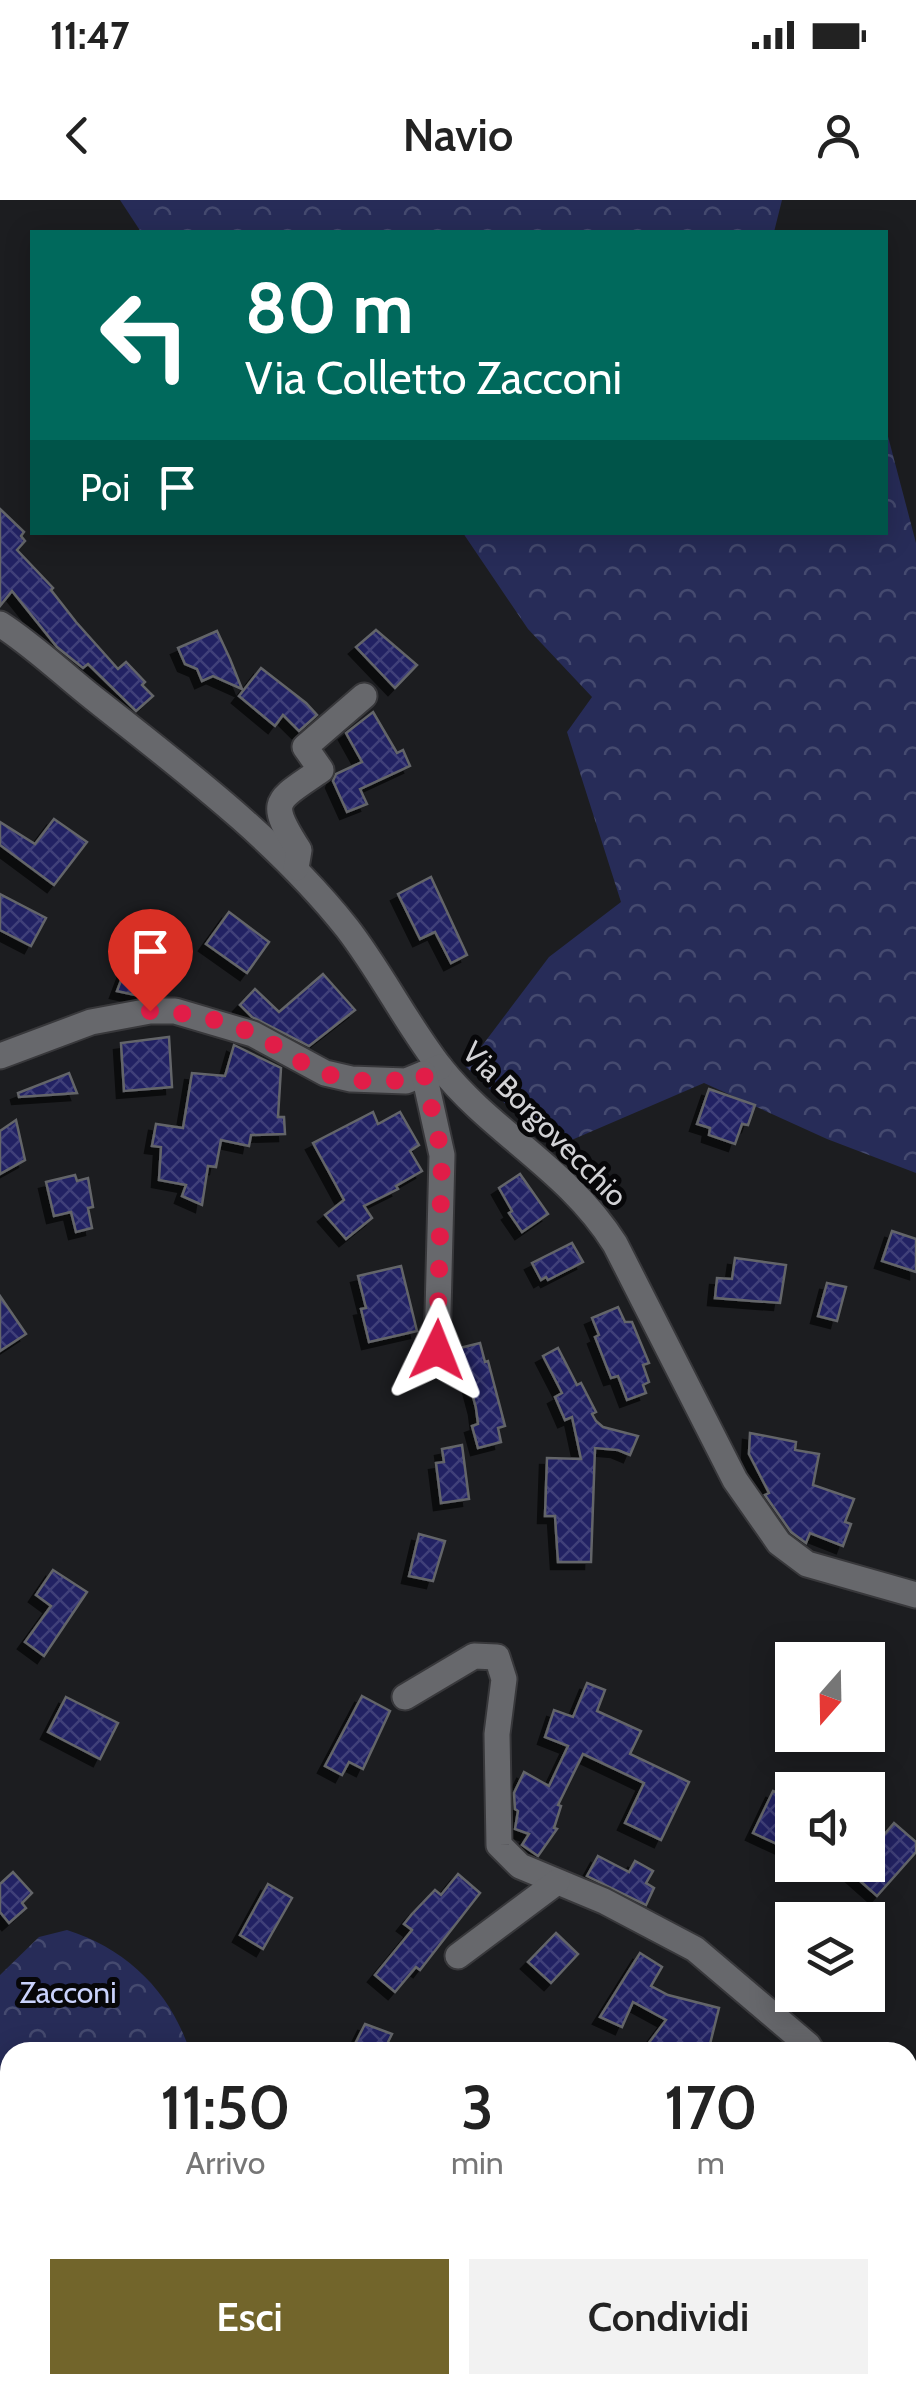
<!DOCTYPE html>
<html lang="it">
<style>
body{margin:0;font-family:Cabin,sans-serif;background:#f2f2f2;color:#222;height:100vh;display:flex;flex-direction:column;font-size:38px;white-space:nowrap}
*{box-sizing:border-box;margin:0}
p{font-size:32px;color:#767676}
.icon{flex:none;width:55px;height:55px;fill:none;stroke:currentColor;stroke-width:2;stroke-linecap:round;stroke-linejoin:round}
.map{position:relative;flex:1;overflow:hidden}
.sheet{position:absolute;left:0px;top:1842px;width:918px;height:352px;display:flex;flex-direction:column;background:#fff;border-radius:30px 30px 0 0;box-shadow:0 5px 25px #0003}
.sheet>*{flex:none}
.top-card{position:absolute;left:30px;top:30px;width:858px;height:305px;border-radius:0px;box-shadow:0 5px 25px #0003;background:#00695c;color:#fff;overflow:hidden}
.needle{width:65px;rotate:200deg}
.fabs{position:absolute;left:775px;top:1442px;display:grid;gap:20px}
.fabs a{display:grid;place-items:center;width:110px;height:110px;border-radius:0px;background:#fff;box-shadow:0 5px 25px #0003;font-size:50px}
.pin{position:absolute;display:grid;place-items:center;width:85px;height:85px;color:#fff;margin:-102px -42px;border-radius:50% 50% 50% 0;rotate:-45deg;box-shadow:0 0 10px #0007}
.pin .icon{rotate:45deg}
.me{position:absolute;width:110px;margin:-55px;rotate:2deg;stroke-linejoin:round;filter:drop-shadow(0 0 8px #0008)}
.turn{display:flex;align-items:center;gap:35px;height:210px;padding:0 50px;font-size:45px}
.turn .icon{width:130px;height:130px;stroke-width:2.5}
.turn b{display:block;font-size:70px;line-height:85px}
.then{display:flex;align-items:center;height:95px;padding:0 50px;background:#0003;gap:20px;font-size:38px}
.eta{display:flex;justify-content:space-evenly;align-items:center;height:170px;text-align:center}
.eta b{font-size:60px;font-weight:600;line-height:70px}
.cta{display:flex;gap:20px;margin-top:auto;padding:20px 50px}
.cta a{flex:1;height:115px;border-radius:0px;background:#72652b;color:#fff;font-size:40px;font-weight:600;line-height:115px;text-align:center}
.cta a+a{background:#f2f2f2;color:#222}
.status{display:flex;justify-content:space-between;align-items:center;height:70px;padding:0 50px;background:#fff;direction:ltr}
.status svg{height:28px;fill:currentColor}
header{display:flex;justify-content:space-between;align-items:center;height:130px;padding:0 50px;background:#fff;font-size:45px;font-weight:600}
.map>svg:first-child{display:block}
</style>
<div class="status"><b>11:47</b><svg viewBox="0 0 49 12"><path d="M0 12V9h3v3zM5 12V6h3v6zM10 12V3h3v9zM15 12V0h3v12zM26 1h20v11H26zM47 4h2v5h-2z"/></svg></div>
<header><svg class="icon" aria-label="back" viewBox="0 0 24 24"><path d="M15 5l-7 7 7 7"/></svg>Navio<svg class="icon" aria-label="person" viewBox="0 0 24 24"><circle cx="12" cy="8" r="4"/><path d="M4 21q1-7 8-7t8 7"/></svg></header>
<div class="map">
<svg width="916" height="2194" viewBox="0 0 916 2194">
<defs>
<pattern id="forest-crowns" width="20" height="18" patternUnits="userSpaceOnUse" patternTransform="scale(2.5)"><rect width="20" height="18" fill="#272c58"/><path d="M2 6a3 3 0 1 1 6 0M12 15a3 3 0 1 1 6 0" fill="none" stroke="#454a6f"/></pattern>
<pattern id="building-cross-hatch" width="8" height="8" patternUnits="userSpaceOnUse" patternTransform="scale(2.5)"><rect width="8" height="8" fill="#202164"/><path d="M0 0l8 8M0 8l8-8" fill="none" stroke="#404079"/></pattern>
<filter id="shadow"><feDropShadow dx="-7" dy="7" stdDeviation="0" flood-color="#0009"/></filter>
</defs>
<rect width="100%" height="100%" fill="#1c1d20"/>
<g fill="url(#forest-crowns)">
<path d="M120,0h662l-8,32h-633z"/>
<path d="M885,225l31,118v630l-89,-34 -123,-56 -151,65 -87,-81 83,-110 72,-55 -54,-170 25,-35 -64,-68 -65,-96 422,-1z"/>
<path d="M67,1730c60,19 104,62 123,122h-180v283h-10v-360l39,-38z"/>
</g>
<g fill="url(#building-cross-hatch)" stroke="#646569" stroke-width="2.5" filter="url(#shadow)">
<path d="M0,309l24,23 -3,4 4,5 -8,9 36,38 -2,2 25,32 42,47 8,-7 19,20 -3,3 11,11 -17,15 -48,-47 -5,4 -26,-21 -45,-56 -12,15z"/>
<path d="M376,430l41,35 -22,23 -39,-41z"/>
<path d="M217,431l13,28 12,30 -29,-13 -11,5 -5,-12 -12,-5 -7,-16z"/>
<path d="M261,468l45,35 11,12 -18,16 -16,-16 -8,11 -36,-30z"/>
<path d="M373,512l24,41 6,-3 7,16 -50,23 7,15 -20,8 -14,-31 3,-7 26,-12 -16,-29z"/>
<path d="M54,619l33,23 -33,43 -54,-40v-23l35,22z"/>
<path d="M431,677l36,78 -16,8 -16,-31 -15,7 -22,-45z"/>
<path d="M0,694l46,24 -15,28 -31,-16z"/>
<path d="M229,712l40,30 -22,31 -41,-29z"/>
<path d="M128,762l29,8 -5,25 -12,1 -23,-5z"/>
<path d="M323,774l32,36 -46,36 -57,-29 -12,-12 15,-16 24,23z"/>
<path d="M169,837l3,50 -48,4 -3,-48z"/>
<path d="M234,845l47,23 -3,49h6l1,17 -34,1 -2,11 -28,-6 -5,27 -8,-1 -6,39 -20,-9 4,-11 -27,-5 2,-33 -9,-1 4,-22 27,4 9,-55 33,3z"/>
<path d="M69,873l8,20 -58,4 -1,-4z"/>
<path d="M709,889l46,16 -7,20 -6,-1 -7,20 -26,-9 1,-7 -13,-4z"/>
<path d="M373,912l5,12 22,-12 19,33 -9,6 12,20 -26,15 2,3 -34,17 8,12 -26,21 -21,-24 19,-15 -31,-57z"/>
<path d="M16,920l9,40 -25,14v-43z"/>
<path d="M520,974l28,40 -26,18 -13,-19 3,-2 -13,-23z"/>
<path d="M75,975l2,6 11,-3 5,29 -5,1 4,20 -16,4 -5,-20 -17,4 -8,-34z"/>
<path d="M892,1031l24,8v33l-34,-11z"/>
<path d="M572,1043l11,19 -35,18 -2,-3 -5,3 -9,-17z"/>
<path d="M735,1058l51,7 -6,38 -65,-5 2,-20 15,1z"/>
<path d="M401,1066l16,65 -48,11 -8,-33 5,-1 -8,-32z"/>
<path d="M827,1083l19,4 -9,34 -19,-5z"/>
<path d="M0,1096l26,38 -26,17z"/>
<path d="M618,1107l7,15h7l17,41 -6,2 6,17 -6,3 3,8 -19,7 -9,-24 -7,2 -16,-41 4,-2 -7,-17z"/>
<path d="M480,1143l5,19 3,-1 17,65 -7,2 3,14 -23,6 -6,-22 6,-2 -2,-16 -16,-60z"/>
<path d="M558,1148l19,37 4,-2 15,29 -4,2 4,7 7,6 35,9 -8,19 -12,-5 -23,-2 -4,114h-33l-3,-46h-10l2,-58 34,1 -9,-42 -7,3 -10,-23 7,-4 -19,-37z"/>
<path d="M750,1233l46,9 -1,8 24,4 -6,31 41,14 -9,23 6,2 -8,22 -33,-13 -4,10 -15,-11 -26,-37 4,-2 -20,-39z"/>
<path d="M462,1245l7,54 -28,4 -5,-40 8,-1 -2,-13z"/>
<path d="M419,1334l26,7 -12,40 -24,-5z"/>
<path d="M53,1370l34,22 -43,64 -19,-14 26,-36 -15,-11z"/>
<path d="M587,1483l18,7 -8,21 44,20 -11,23 59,28 -28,58 -36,-17 19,-40 -61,-29 -25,51 3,1 -7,22 3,1 -19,27 -16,-11 7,-11 -14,-5 3,-18 -3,-2 -1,-16 10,-21 25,14 19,-40 -23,-9 9,-27 19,7z"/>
<path d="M362,1496l28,15 -27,58 -14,-7 -7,13 -17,-9z"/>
<path d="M66,1497l52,26 -18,36 -52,-27z"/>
<path d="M773,1591l19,8v52l-39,-18z"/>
<path d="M894,1623l22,19v10l-39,44 -35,-31h26v-11z"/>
<path d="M598,1656l31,16 6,-11 18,10 -7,12 8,5 -8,17 -59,-29z"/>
<path d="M13,1672l19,21 -10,10 4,5 -17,15 -9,-11v-28z"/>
<path d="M458,1674l22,19 -60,77 -4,-3 -21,25 -20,-17 37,-45 -8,-6 8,-10 23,-24 6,5z"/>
<path d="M268,1684l24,14 -29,51 -23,-14z"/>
<path d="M556,1733l22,21 -27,29 -23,-21z"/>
<path d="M640,1753l22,14 -11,19 17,9 51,13 -11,44h-66l24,-32 -33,-18 -11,25 -22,-10z"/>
<path d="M365,1824l27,10 -9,18h-32z"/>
</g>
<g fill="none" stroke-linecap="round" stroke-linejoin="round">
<defs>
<g id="minor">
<path d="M0,424c36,23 67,54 101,80 87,69 177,137 246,224 34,44 59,95 93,139 52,66 128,102 175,177l120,236 44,63 28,21 109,31"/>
<path d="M296,668l3,-18c-32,-50 -24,-48 22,-80l-16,-23 59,-51"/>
<path d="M0,856l91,-34 59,-11h25l78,23 72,39 26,6 55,2 34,-14"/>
<path d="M424,874l18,81 -5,196"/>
<path d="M405,1497l69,-41 23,1 7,22 -7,55 2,111 21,21 84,35 91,48 113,96 4,7"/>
<path d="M458,1756l99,-74"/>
<path d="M908,1887l8,-1"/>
<path d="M338,2194l15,-9"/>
</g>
</defs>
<use href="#minor" stroke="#38383b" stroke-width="29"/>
<use href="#minor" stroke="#67686c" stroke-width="25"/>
</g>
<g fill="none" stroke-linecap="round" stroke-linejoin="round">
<path stroke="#e11d48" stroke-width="18" stroke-dasharray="0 32.4" d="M150,811c34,0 75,9 106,24 23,11 44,29 68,38 29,10 72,12 100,1l18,81 -5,195"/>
</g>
<g text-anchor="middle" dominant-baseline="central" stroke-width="10" stroke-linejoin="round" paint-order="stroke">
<g font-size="30" fill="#d2d2d5" stroke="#070709">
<text transform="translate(545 924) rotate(45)">Via Borgovecchio</text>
</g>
<g font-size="30" fill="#cad3fc" stroke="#070709">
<text x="68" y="1792">Zacconi</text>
</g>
</g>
</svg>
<div class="fabs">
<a><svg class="needle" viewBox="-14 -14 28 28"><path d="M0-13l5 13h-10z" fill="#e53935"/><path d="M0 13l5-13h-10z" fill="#767676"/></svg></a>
<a><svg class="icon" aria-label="sound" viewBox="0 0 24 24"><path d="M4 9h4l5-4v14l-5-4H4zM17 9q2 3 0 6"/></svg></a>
<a><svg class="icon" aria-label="layers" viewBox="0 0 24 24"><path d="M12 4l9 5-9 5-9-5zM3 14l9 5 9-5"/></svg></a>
</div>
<div class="pin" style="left:150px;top:811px;background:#d93025"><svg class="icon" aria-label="arrive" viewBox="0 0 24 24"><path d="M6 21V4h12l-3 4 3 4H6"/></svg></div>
<svg class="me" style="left:437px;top:1150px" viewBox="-20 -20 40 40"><path d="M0-17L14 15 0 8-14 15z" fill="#e11d48" stroke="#fff" stroke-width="4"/></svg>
<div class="top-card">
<div class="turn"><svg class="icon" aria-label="left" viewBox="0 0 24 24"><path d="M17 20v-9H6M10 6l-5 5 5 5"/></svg><div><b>80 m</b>Via Colletto Zacconi</div></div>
<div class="then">Poi<svg class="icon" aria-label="arrive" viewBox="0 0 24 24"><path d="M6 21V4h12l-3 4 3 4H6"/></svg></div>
</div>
<section class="sheet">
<div class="eta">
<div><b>11:50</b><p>Arrivo</p></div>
<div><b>3</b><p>min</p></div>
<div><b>170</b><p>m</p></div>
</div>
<div class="cta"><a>Esci</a><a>Condividi</a></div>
</section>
</div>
